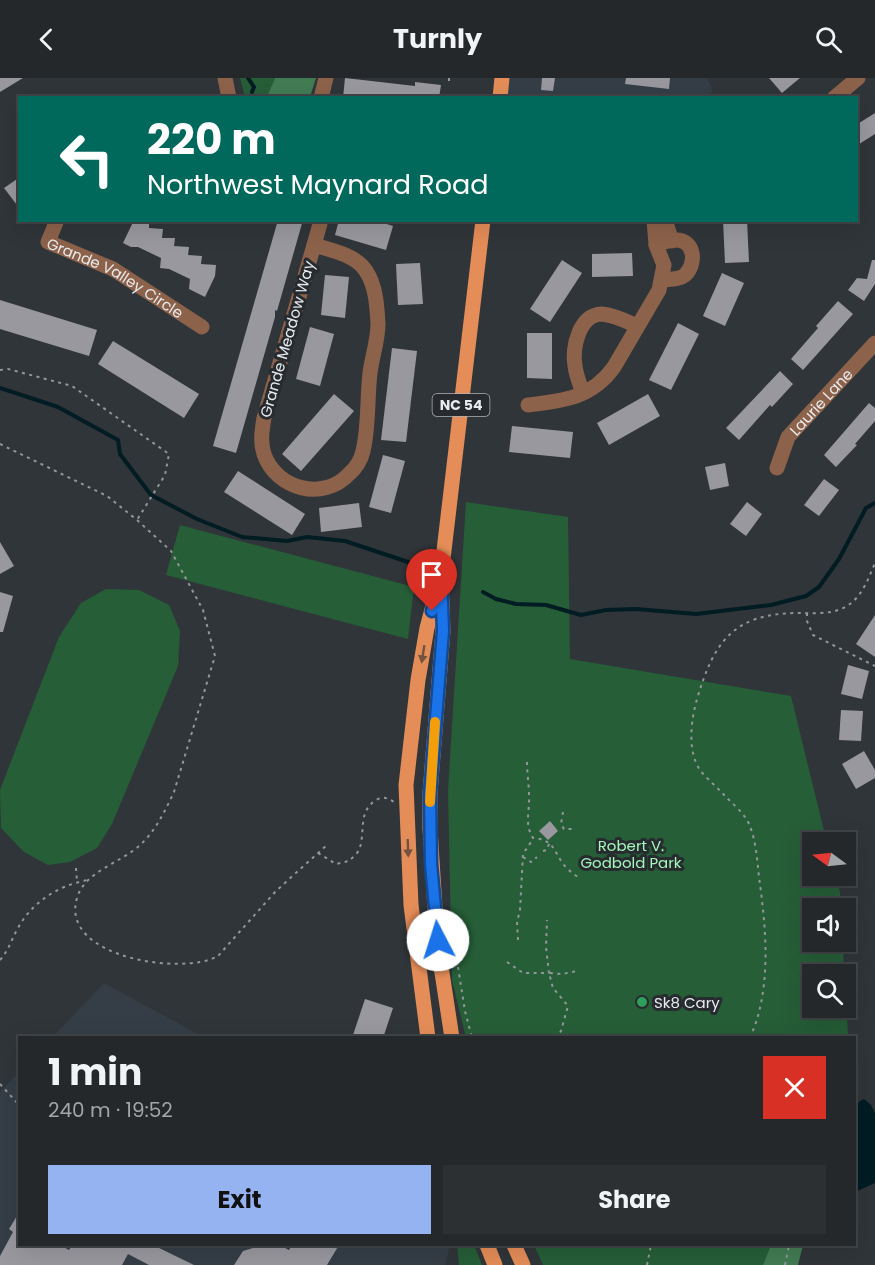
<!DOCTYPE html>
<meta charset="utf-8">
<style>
body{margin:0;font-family:Poppins,sans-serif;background:#2c3033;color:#f1f3f6;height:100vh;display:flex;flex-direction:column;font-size:22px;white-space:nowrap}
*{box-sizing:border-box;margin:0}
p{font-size:20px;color:#a3a6a9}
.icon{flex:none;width:33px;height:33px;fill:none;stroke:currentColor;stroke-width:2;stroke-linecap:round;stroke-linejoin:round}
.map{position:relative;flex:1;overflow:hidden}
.side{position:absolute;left:18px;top:958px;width:838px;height:210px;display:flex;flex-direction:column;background:#24282b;border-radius:0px;box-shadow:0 6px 24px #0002,0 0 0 2px #414447}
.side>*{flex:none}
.hud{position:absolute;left:18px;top:18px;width:840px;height:126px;border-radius:0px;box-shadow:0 6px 24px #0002,0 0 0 2px #414447;background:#00695c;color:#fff;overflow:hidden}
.needle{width:39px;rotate:285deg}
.buttons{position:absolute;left:802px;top:754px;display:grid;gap:12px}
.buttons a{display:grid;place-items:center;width:54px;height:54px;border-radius:0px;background:#24282b;box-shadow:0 6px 24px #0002,0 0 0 2px #414447;font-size:30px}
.pin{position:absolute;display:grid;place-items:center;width:51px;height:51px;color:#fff;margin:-62px -26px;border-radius:50% 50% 50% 0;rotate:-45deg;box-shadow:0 0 6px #0007}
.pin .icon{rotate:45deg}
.me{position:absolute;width:66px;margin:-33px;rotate:355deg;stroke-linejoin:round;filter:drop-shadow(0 0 4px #0008)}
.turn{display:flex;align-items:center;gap:21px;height:126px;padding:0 30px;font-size:27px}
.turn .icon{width:78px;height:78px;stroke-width:2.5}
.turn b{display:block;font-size:42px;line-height:51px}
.round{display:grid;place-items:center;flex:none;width:63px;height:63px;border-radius:0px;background:#2c3033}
.summary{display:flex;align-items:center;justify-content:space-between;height:102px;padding:0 30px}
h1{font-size:36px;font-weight:700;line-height:45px}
.action{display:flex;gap:12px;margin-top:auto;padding:12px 30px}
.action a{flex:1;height:69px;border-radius:0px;background:#95b2f1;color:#111;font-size:24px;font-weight:700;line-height:69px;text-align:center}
.action a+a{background:#2c3033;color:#f1f3f6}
header{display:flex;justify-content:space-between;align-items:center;height:78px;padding:0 30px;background:#24282b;font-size:27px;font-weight:700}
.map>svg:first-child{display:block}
</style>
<header><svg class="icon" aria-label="back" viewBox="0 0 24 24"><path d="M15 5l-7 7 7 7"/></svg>Turnly<svg class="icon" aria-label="search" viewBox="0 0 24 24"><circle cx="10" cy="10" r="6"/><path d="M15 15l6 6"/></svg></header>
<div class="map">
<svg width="875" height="1187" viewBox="0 0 875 1187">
<rect width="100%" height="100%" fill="#303539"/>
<g fill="#353e47">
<path d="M502,0h205l6,13 -8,7h-193l-12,-3z"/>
<path d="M104,905l101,55h-153z"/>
<path d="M19,994l1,173h430l-5,20h-445v-173z"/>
</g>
<g fill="#265e38">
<path d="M240,0h35l-8,20 -22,-1z"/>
<path d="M466,424l102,15 2,142 221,37 36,147h-14v33h23l4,16 1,17h-28v33h30l1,33h-31v33h33v-5l2,31 -3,4h-379l-14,-58 -4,-189z"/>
<path d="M180,447l234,62 -6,52 -242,-64z"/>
<path d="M106,511l33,1 30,15 11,26 -2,35 -66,158 -15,24 -27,14 -22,3 -24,-13 -23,-24 -1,-38 59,-153 22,-34z"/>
<path d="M457,1167h17l8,20h-23z"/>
<path d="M534,1167h237l-8,20h-220z"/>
</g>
<g fill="#427c53">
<path d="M275,0h41l-6,19h-43z"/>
<path d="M771,1167h32l-5,20h-35z"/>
</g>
<path fill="#011c23" d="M864,1021l7,6 4,8v70l-20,9v-85l5,-6z"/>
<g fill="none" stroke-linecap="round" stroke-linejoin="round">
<g stroke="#011c23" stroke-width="4">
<path d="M248,0l6,9 -2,5"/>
<path d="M0,310l58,19 60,33 2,14 31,41 46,24 45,18 45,4 20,-4 38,4 69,23"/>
<path d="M483,514l13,7 20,5 30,1 35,10 25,-5 30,-1 60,5 75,-9 35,-9 13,-9 20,-28 27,-51 9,-5"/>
</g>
</g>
<g fill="#99989f">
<path d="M0,0h23l-23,14z"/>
<path d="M345,0l70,8v-4l26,3 -2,13h-96z"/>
<path d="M542,0h13l-2,13 -12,-1z"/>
<path d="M626,0h44l-1,11 -44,-5z"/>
<path d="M769,0h31l-18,15z"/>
<path d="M875,35v21l-19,12v-21z"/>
<path d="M20,99v32l-16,-21z"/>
<path d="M134,142h15v8l14,1 -1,9h13l-1,8 15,1 -1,8 14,1 -1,8 15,1 -1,11 -10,21 -16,-8 1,-10 -21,-10 -9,-1 1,-10 -23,-11h-7l-8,-4z"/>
<path d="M278,142h25l-26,91 -2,-1v7l-39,136 -23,-7z"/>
<path d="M339,142h35l19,6 -7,24 -51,-15z"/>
<path d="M723,142h24l2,42 -24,1z"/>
<path d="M632,175l1,23 -41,1v-23z"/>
<path d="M562,182l20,13 -32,49 -20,-13z"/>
<path d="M872,182h3v24l-11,17 -16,-11 9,-12 10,1z"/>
<path d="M420,185l3,41 -25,1 -2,-41z"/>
<path d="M722,195l22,10 -19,43 -22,-10z"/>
<path d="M325,197l24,2 -4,41 -24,-3z"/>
<path d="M0,222l97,30 -8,26 -89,-27z"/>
<path d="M838,223l15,13 -50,56 -12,-11 27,-31 -2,-2z"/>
<path d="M678,245l21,11 -28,56 -22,-10z"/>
<path d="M310,249l24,7 -14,52 -24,-7z"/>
<path d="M527,255h25v46l-25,-1z"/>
<path d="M113,263l86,53 -15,24 -86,-54z"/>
<path d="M392,270l25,3 -11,91 -25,-2z"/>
<path d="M780,293l13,13 -21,23 -2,-2 -31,35 -13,-12z"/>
<path d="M334,316l20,17 -53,60 -19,-17z"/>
<path d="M648,316l12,22 -51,29 -12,-22z"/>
<path d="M869,325l6,5v13l-20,23 2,1 -21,22 -12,-12z"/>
<path d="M512,348l61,6 -3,26 -61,-6z"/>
<path d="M383,377l22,6 -14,52 -22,-6z"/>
<path d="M725,385l4,23 -19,4 -5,-23z"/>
<path d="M238,393l67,43 -13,21 -68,-43z"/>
<path d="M824,401l15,11 -20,26 -15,-11z"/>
<path d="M747,424l15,12 -16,22 -16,-12z"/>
<path d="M359,425l3,24 -41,5 -2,-24z"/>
<path d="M0,464l14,24 -14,8z"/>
<path d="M0,514l13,4 -10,36h-3z"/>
<path d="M875,537v42l-19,-13z"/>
<path d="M848,587l21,6 -7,28 -21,-5z"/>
<path d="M841,632l22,1 -2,30 -22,-1z"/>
<path d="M864,673l11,19v8l-19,11 -14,-25z"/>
<path d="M550,743l8,10 -10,9 -9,-9z"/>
<path d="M365,921l28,9 -10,30h-31z"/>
<path d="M20,1133v34h40l9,5 3,-5h81l41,20h-45l-21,-11 -6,11h-122v-9l13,-24 -4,-3z"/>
<path d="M263,1167h16l10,5 3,-5h47l-12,20h-93l9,-14z"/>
</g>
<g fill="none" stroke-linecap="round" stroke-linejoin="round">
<g stroke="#93979b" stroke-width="2" stroke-dasharray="3 4.5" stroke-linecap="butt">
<path d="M449,3v-3"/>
<path d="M0,292l8,-1 64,17 97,68 -4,21 -28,45"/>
<path d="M0,366l107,52 30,24 34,31 32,59 12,46 -41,136c-9,19 -19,40 -35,54 -19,17 -55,26 -62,52 -18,60 107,78 141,58l58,-65 52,-47"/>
<path d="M807,535v8l6,14 62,31"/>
<path d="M527,684c0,11 2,23 2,34 1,15 -5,28 4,42 22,2 20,13 31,27 4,5 10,9 15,13"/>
<path d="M563,734l-2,12 3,5h8"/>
<path d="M543,773l4,-1 2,-6"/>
<path d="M318,775l18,11 13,-3c3,-3 8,-7 10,-11 7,-17 -2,-38 17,-50 7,-4 12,-2 18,2"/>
<path d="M523,779l8,5 6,-5"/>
<path d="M76,790l1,14"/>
<path d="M518,862l-1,-18 3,-12 3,-56 10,-15"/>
<path d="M0,882c9,-10 11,-20 18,-32 14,-26 41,-43 70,-48"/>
<path d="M507,884l16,11h26l-3,-26 1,-27"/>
<path d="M458,889l7,44 7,27"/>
<path d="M555,960l6,-7 7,-25 -15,-18 -4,-15 13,1 15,-3"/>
<path d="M750,960c3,-8 7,-17 9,-26 11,-44 6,-91 0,-135 -2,-18 -3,-37 -10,-53 -5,-11 -16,-20 -24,-28 -8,-9 -18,-17 -25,-26 -13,-19 -9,-50 -3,-71 17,-57 36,-85 99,-86 16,0 35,2 49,-6 17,-9 23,-28 30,-44"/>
<path d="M0,1006l20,22"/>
<path d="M647,1187l4,-20"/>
<path d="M785,1187l4,-20"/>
</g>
<g stroke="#8d624a" stroke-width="15">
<path d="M225,0l4,20"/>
<path d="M321,20l5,-20"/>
<path d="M834,20l24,-20"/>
<path id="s1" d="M57,142l-9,22 65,27 89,58"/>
<path d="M665,142l7,21"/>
<path d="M314,167c17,5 42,10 52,26 10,15 11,35 12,53 0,16 -6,33 -8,49 -3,25 -1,53 -7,78 -2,9 -7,17 -14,23 -26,28 -73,15 -85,-20 -4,-12 -2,-24 0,-36z"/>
<path d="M314,167l7,-25"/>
<path d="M656,167c6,-2 13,-5 19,-5 20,-1 22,24 10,35 -6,5 -16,4 -23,5"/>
<path d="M583,315c-3,-8 -7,-18 -8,-27 -3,-18 4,-52 27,-52 12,1 24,7 35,12"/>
<path d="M528,327c35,-4 64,-7 86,-38l45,-77 5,-25 -8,-20 -2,-25"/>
<path id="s2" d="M777,390l11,-31 87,-94"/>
</g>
<g stroke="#e58d58" stroke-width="15">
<path d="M500,20l2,-20"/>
<path d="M428,960l-17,-133 -5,-120 12,-105 9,-52 10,-37"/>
<path d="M452,960l-15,-98 -7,-112v-35l13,-162 -2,-55 42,-356"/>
<path d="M487,1167l8,20"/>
<path d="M514,1167l9,20"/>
</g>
</g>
<defs><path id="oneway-solid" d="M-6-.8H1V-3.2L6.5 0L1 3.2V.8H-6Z" transform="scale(1.5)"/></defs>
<g fill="#73523f">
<use href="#oneway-solid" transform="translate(423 576) rotate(99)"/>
<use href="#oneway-solid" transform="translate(408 770) rotate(88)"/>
</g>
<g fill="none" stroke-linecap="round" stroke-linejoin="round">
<defs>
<path id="route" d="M432,533l9,-35 2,55 -13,162 1,71 7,76"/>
</defs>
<use href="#route" stroke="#114b97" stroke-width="15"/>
<use href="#route" stroke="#1a73e8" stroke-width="10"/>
<path stroke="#f59e0b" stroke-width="10" d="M430,724l5,-80"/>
</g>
<circle fill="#2e9e5b" stroke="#272b2f" stroke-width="2" cx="642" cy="924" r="6"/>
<g text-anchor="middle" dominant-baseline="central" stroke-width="6" stroke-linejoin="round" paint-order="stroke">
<rect fill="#272b2f" stroke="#aeb1b5" stroke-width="1.5" x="432.5" y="316" width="57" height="22" rx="4.5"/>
<g font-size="14" font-weight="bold" fill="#e8ebee">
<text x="461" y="327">NC 54</text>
</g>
<g font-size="15" fill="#e8ebee" stroke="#272b2f">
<text stroke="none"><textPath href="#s1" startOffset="100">Grande Valley Circle</textPath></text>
<text transform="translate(287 261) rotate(-74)">Grande Meadow Way</text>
<text stroke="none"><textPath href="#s2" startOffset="81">Laurie Lane</textPath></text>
</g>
<g font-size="15" fill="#a3f8b9" stroke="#272b2f">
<text x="631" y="767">Robert V.<tspan x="631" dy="17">Godbold Park</tspan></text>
</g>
<g font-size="15" fill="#e8ebee" stroke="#272b2f" text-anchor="start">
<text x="654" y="924">Sk8 Cary</text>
</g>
</g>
</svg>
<div class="buttons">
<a><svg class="needle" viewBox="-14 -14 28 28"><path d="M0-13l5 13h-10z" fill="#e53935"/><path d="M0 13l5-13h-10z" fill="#a3a6a9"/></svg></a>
<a><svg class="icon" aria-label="sound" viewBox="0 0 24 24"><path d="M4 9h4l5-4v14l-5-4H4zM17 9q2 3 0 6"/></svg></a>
<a><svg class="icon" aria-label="search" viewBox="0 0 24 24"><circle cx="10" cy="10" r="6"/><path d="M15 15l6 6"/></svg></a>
</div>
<div class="pin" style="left:432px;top:533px;background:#d93025"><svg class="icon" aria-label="arrive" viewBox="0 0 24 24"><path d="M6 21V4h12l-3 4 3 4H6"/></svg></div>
<svg class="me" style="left:438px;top:862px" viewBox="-20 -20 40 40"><circle r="19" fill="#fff"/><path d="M0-13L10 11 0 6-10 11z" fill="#1a73e8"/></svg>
<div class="hud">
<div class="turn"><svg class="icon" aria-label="left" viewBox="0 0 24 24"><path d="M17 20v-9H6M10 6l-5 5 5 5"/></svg><div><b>220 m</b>Northwest Maynard Road</div></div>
</div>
<section class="side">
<div class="summary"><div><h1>1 min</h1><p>240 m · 19:52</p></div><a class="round" style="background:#d93025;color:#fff"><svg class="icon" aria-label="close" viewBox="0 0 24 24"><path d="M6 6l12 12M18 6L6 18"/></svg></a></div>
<div class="action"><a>Exit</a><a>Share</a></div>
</section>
</div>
